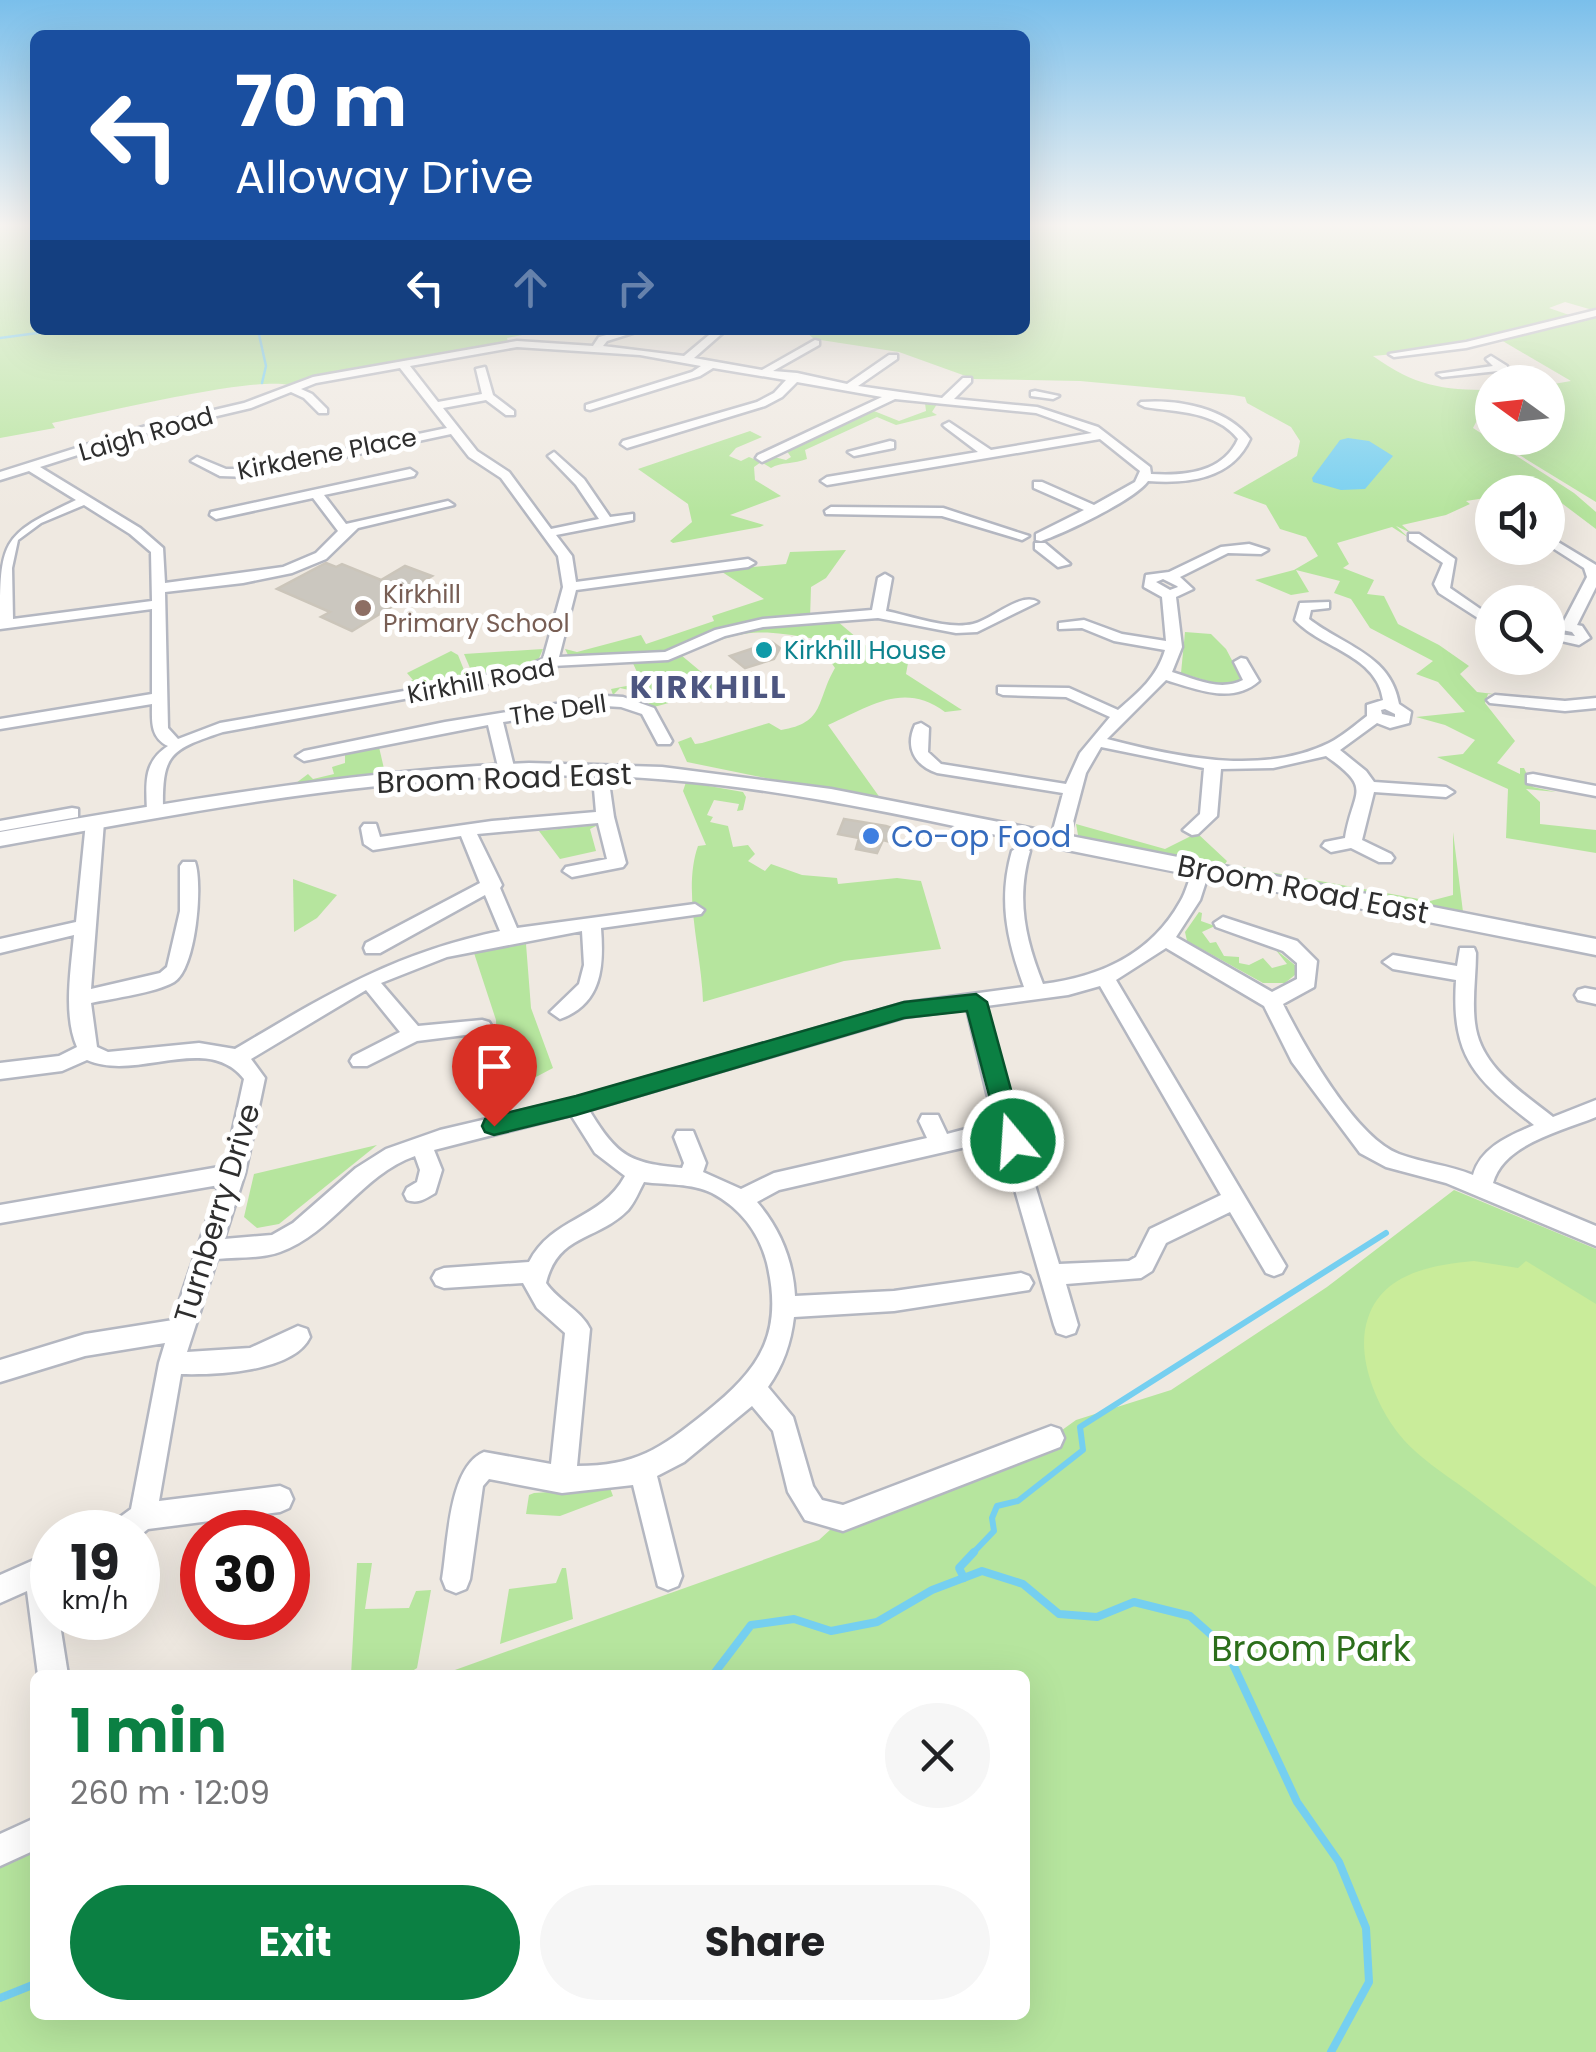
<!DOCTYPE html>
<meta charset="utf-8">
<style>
body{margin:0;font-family:Poppins,sans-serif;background:#f6f6f6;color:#202124;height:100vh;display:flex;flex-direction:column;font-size:38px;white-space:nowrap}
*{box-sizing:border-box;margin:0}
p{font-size:32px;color:#757577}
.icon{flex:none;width:55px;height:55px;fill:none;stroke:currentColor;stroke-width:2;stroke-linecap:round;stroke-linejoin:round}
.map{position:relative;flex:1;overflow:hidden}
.side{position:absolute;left:30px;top:1670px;width:1000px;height:350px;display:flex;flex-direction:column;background:#fff;border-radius:15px;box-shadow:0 10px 40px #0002}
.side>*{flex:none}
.guide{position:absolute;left:30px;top:30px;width:1000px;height:305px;border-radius:15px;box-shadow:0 10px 40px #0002;background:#1a4fa0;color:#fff;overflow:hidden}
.needle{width:65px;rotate:285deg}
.fabs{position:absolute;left:1475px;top:365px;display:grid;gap:20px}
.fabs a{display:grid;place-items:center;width:90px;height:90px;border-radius:50%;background:#fff;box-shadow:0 10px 40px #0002;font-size:50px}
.speed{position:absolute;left:30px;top:1510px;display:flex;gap:20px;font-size:50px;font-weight:700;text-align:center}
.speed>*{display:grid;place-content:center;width:130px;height:130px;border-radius:50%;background:#fff;box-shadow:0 10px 40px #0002;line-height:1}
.speed small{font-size:25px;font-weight:400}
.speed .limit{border:15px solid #d22;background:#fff;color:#111}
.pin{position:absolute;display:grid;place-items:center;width:85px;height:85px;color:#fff;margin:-102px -42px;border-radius:50% 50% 50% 0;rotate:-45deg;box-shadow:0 0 10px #0007}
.pin .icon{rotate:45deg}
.me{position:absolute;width:110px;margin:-55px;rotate:342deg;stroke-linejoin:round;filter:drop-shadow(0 0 8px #0008)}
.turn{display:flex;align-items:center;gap:35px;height:210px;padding:0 40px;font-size:45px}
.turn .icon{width:130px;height:130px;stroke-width:2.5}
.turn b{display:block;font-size:70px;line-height:85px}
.lanes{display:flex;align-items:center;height:95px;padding:0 40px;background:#0003;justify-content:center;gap:50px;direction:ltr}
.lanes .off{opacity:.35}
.round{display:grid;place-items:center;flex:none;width:105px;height:105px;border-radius:52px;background:#f6f6f6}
.summary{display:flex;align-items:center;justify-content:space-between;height:170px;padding:0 40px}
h1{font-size:60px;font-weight:700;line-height:75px;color:#0b8043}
.cta{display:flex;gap:20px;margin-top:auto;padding:20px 40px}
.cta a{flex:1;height:115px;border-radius:60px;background:#0b8043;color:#fff;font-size:40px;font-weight:700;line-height:115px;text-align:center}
.cta a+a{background:#f6f6f6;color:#202124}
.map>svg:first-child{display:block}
</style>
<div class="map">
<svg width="1596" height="2052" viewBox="0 0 1596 2052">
<rect width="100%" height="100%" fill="#efe9e1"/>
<g fill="#b6e59e">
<path d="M0,226h35v104h514l-42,8 1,4 -219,43c-36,-9 -191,29 -237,38l3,5 -55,10z"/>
<path d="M1025,226h571v85l-31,-9 -16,6 23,8 -130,29 5,4 -74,7c42,30 68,34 119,34v48h56v-53l23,-4 -70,-41 -21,4 116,-27v185l-111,-68 -4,-9 10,-32 -18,35 101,65 22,19v17l-57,-43 -47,6v5l-26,4 4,3 -24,11 -44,10 9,8 -15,-7 13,12 -17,-11 -55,16 12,21 -6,4 31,12 -7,14 17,2 14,28 41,21 30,21 -9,8 17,18 25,3 -14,-1 -3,9 30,38 -18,22 23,11v-6h4l9,19 23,5 -30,-3 14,13v22l56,6v23l-90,-15 2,-49 -71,-32 26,-3 12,-14 -30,-15 -29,-8 49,-5 -27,-30 -22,-8 17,-13 -63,-33 -19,-29 -17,-6 6,-12 -44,-11 13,22 -18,3 -36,-15 39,-10 24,-14 -12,-19 -26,-8 -14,-24 -33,-12 64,-37 3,-15 -9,-14 -44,-24 -2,-6 -12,-2 -153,-14 -106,-2 -75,-27 -85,-13 -8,-7 -15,-2h234z"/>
<path d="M925,403l12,1 -5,8 5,3 -41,10 -19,-8 -72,33 2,9c-13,5 -26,3 -36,9l-10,-6 -7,5 1,13 26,16 -51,19 34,10 -4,2 -87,16 -3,-2 22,-19 -4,-18 -50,-35 112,-38 12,6 -26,11 -7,8 12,5 8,-4 12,5 13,-5 12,3 5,-3 -5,-7 82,-38 6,-1 25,10 27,-10z"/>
<path d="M846,550l-20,28 -15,9 -1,32 -40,1 -89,32 -112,5 -4,-8 12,3 64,-17 5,9 68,-23 -2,-5 52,-17 -45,-29 67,-6 4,-12z"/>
<path d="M837,621l39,33 14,-4 18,13 -2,11 56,36 -17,2c-42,-31 -75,-5 -117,13l55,77 -196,-40 -9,-20 13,-5 4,7 7,-1 67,-20 12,7c45,-7 35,-30 54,-62l-20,-29c-64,-12 -74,-8 -134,16l49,41 -16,6 -12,-8 -48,13 -9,-6 6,-6 -31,-7 -7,7 -2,-6 31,-6 -11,-24 49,-3 47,-23 45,-9z"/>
<path d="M1185,632l26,2 15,15 17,32 -22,4 -40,-12z"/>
<path d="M543,649l-6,14 -64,12 -9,-21z"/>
<path d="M451,651l7,4 8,20 -2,3 -40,7 -15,-4 4,-1 -6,-7z"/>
<path d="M379,747l6,26 -89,10 12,-9 5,5 21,-5 -2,-7 13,-4v-9z"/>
<path d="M686,782l57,10 3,5 -3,13 -6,1 2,-7 -25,-4 -7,15 6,2 -3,5 18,4 5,21 15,-2 7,9 -7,7 17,10 6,-7 31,11 35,3 1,6 59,-6 24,3 20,68 -97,12 -141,41c-1,-48 -21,-111 -5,-156l8,-1 -23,-54z"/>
<path d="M1076,824l89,25 32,-16 30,28 -2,3 205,37 23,-6v-63l10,80 -370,-71 -15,-6z"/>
<path d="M598,825l-8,4 6,22 -36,8 -21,-28z"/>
<path d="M293,879l44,16 -20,23 -23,14z"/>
<path d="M1199,912l3,1 -1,8 14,5 -13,6 8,11 6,-1 8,14 15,1v6l10,2 14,-7 9,10 15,-4 -12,-15 26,21 -16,13h-22l-67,-37 -9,-5 -2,-9z"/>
<path d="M526,944l5,64 22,60 -38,20 2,16 -18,4 -3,-88 -22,-67z"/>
<path d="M377,1145l-98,79 -22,4 -13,-11 10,-43z"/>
<path d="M1454,1190l142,59v803h-1596v-192l35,-20v175h990v-340h-584l378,-135 24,-22 208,-80 25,-18 95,-30 156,-103z"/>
<path d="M610,1488l3,8 -53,20 -34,-2 3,-19 5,-2z"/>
<path d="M357,1563h15l-7,46 44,-1 7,-17 15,-1 -14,78 -11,7h-55z"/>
<path d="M562,1568h4l7,51 -73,25 9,-55 47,-6z"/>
</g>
<path fill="#c9ec9a" d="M1474,1261l44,7 8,-7 70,43v283c-43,-32 -86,-64 -128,-96 -26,-19 -57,-38 -75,-65 -20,-29 -37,-74 -25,-108 15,-45 64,-53 106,-57z"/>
<path fill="#75cff0" d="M1348,438l21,3 24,15 -28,33 -24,1 -28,-8 -1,-4 28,-38z"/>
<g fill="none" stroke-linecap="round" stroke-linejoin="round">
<g stroke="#75cff0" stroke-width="2.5">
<path d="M258,330l8,36 -4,17"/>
<path d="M0,338l60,-8"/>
</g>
<path stroke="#75cff0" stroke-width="6" d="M972,1554l22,-23 -2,-13 5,-12 21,-5 65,-51 -3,-23 306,-194"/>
<g stroke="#75cff0" stroke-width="8">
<path d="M964,1578l-5,-10 15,-16"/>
<path d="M713,1675l38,-50 43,-6 37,12 46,-9 55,-32 50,-19 41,13 36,30 38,3 37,-15 56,14 35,31 72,155 42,60 27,66 3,54 -38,70"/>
<path d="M0,1998l35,-14"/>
</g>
</g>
<g fill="#cbc7bf" stroke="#cbc5ba" stroke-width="2.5">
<path d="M326,563l10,4 6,-3 39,16 24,-14 27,10 -43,25 7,3 -44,27 -31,-14 9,-5 -53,-23z"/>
<path d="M772,642l8,6 -6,11 -29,9 -15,-12z"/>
<path d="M844,819l42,7 9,3 -5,13 -7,-2 -6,13 -21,-4 3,-11 -21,-4z"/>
</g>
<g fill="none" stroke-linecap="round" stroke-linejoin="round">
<defs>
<g id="minor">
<path d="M1596,310v6l-130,32 -72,9 -5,-3 77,-12z"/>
<path d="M625,330h17l-35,11 -4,5 81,10 31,-26h11l-32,28 68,12 53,-30 4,1v4l-46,26 24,2 50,11 42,-29h8v4l-39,27 84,12 21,-20h8v4l-17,17 83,8 61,20 52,40 1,7c33,2 72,-1 87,-35 -22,-28 -61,-27 -93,-32l-6,-3 2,-2c37,-3 86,6 109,37 -18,40 -62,45 -102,42 -12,18 -83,52 -107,60l-5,-1v-6l48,-24 -50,-22v-6h8l52,23 41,-23 5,-11 -40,-32 -273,46 -6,-4 6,-4 151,-25 -33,-25 -2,-2 6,-3 42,28 101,-17 -56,-20 -141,-14 -133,63 -6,-4 2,-3 124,-58 -85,-15 -15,15 -17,9 -138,42 -6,-4 2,-3 134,-39 17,-9 12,-13 -73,-12 -13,8 -110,34 -4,-1v-4l106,-33 9,-6 -61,-11 -123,-8 -107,19 28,36 44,-8 -6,-25 9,-2 8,28 21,16v4h-8l-20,-15 -43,8 34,43 32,21 42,57 48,-10 -23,-34 -28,-29 6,-4 30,27 26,38 23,-3v6l-77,15 16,21 4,26 172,-23 7,4 -7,4 -172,23 -17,67 106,-5 50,-22 48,-11 109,-9 6,-32 7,-4 7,4 -6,33c26,5 61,19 87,13 19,-4 48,-33 65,-22l-61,30 -21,1 -78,-15 -115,9 -38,9 -57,24 -116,6 -27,11 -302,55c-54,18 -61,22 -60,79l-8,5 -8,-5c-1,-27 -4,-49 21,-65 -18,-9 -16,-25 -16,-42l-152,25v-10l152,-25v-85l-152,20c0,-90 0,-93 76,-129l-47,-29 -29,9v-8l146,-46 98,-23 69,-26 204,-36 76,5 6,-9zM400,368l47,60 -196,41h-25l-29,-12 -6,4 29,15 31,1 200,-43 18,23 32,21 57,78 5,31 -20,72 -22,9 -117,23 -184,32 -42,16 -10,-11 -3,-136 78,-9 49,-10 34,-14 32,-31 96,-23 -6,-4 -102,23 -22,-29 90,-19 2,-3 -6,-4 -199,43 -1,3 6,4 97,-21 25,33 -22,22 -33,14 -118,16 -2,-35 -23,-20 -100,-61 113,-36 98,-23 40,-16 13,6 15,15h8v-4l-15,-15 -11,-5 15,-6zM84,505l46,29 21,18 1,49 -139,18 -1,-51 6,-28 23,-17z"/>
<path d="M1491,356l16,10v4l-65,7 -5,-3 56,-8 -7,-7z"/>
<path d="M1035,391l24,5 -6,3 -22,-3v-4z"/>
<path d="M890,441l4,1v6l-40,8 -6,-4z"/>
<path d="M1489,504l3,1v9l-9,-6z"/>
<path d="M831,507l112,1 86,28 -7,4 -80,-24 -116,-2 -1,-3z"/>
<path d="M1409,534h10l36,25 -5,29 42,29v10l-53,-34 -5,-9 9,-21 -34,-23z"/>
<path d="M1548,536l48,29v22l-19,38 5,1 8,12 -11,7 -31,-7v-13l16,-4 23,-44 -3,-9 -36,-23zM1562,630l10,2 3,4 -16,-2 -2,-3z"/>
<path d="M1035,543h10l25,21 -12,3 -23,-18z"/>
<path d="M1249,544l19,6 -7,4 -33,-1 -48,24 13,12 -17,8 6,50 -10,25c23,7 48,20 71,8l-9,-18 7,-4 5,1 13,22c-27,24 -63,8 -93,-1l-59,59c69,18 155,37 222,4 14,-7 26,-18 38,-27v-11l16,-5c-6,-45 -61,-51 -88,-80l5,-17 29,-1v6l-18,2 -2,9c35,27 82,36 90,85l12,8 -2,11 -19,5 -13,-5 -37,27 26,21 8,11 72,5 8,5 -8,5 -72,-5 -12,48 29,14 3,4 -3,4h-12l-28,-14 -20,4 -9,-6 3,-4 20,-4c8,-49 29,-48 -19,-82l-53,12 -52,1 -4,47 -19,18 -6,1 -9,-5 17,-16 4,-46 -103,-21 -15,26 -18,68 -9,6 -9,-6 13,-48 -126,-20c-23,-8 -32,-26 -22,-48l6,-2 8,5 -1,24 13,12 125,20 14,-31 30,-36 -44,-20 -63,-2 -5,-2v-6l71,1 49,22c21,-18 39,-33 47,-60l-51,-9 -32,-13 -23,1v-6l25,-3 38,14 44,7 -4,-44 -18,-10 2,-12 23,-3 52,-25zM1163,579l14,7 1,1 -8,3 -14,-8zM1385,709l10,5v3l-13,-3 -1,-4z"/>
<path d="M1495,695l70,6 31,-3v10l-31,3 -75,-8 -3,-3z"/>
<path d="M605,696l18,1 31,11 18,33 -2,3h-12l-16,-30 -21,-7 -16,-1 -102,16 12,49 -8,5 -8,-5 -11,-46 -184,36 -8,-5 8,-5 141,-29z"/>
<path d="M1533,774l63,12v10l-69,-13v-8z"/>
<path d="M602,784l8,5 4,28 12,46 -3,4 -51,10 -9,-6 3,-4 41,-8 -9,-36 -121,11 25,51 -2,3 17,40 178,-24 9,6 -3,4 -100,14c3,39 1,76 -41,91l-10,-7 29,-28 5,-19 -2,-34 -135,26 -66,26 37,43 64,-6 7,2 3,5 -3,5 -72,9 -50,25h-14l-3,-5 3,-5 47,-24 -34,-42 -115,69 14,19 -20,95 -21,66 48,-4 21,-12 63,-55 30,-19 54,-19 136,-32 329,-95 119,-16c-17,-47 -26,-87 -12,-136l9,-6 9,6c-14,48 -5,88 13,133 57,-7 108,-30 137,-82 7,-11 9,-25 15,-37h12l3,4 -10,31 -24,37 96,55 25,-13v-16l-14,-12 -67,-24 -2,-4 9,-6 74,24 20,20 -3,26 -31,17c21,42 72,133 116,150 24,9 50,11 74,21 8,-28 36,-39 61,-50 -59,-46 -83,-67 -78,-145l-63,-11 -10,-7 10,-7 64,11 3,-18h14l2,5c0,23 -4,47 -1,70 5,44 47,69 78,94l43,-17v17c-34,14 -93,27 -103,66l103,43v20l-150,-63 -60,-16 -26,-14 -68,-91 -28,-56 -98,-58 -50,32 170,286 -4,7 -8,3 -8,-3 -36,-61 -64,31 -14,28 -11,7 -75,6 12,41 -3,8 -9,3 -9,-3 -3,-8 -67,-232 -20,-84 -62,8 -316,93c29,47 40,53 93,58l2,-5 -10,-26 3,-6h16l13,32 -3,9 38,17 33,-16 153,-35 -8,-17 3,-6h16l9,19 19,-5 8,3 3,6 -3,6 -8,3 -187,43 -22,12c23,27 36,58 38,94l99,-5 127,-18 8,3 4,7 -4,7 -135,21 -100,6c-3,26 -11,49 -26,70l25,30 20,69 9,14 21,5 208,-79 9,3 4,9 -4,9 -217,84 -38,-11 -17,-28 -15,-61 -21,-25 -68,56 -27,14 25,100 -4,10 -10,4 -10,-4 -25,-101 -71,8 -73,-14 -6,7 -13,93 -4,10 -10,4 -10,-4 -4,-10c6,-34 6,-112 42,-127l67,12 14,-131 -28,-25 -14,-25 -79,5 -8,-3 -4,-7 4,-7 8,-3 85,-6c23,-45 72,-42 96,-86l-30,-23 -24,-38 -137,35 8,20 -7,23c-10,6 -17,11 -28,7l-3,-6 3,-6 10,-6 3,-12 -5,-14c-54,19 -82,77 -135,96 -19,7 -43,5 -63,7l-30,93 63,-4 48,-22 9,3 3,8c-16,35 -95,38 -129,37l-22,127 121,-15 9,4 4,9 -4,9 -9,4 -132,17 -10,8v-5h-29l3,-9 19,-14 28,-146 6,-20 -80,13 -85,26v-22l85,-26 88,-14 46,-135 -219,38v-18l225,-39 19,-87c-37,-47 -107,3 -157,-19l-25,11 -62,8v-16l59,-7 18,-9c-14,-32 -6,-78 -3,-112l-74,18v-14l76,-17 10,-100 9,-5 9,5 -13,167 69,-16 7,-6 13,-56v-45l3,-4h12c8,22 1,107 -21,120 -19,11 -60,16 -83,21l6,44 11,5 91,-9 36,6c93,-55 157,-95 265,-118l-15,-36 -105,58h-14l-2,-5 2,-5 114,-60 -19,-47 -88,14 -9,-6 -3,-16 3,-4h12l4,13 112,-16 104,-9 -2,-23zM1100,986l121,209 -71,34 -14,28 -7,4 -70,3 -52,-171 -21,-87 82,-11zM644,1182c22,3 48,1 68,11 28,15 47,39 55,70 17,72 -8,107 -62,150 -45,36 -69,53 -128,53l13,-137c-9,-19 -32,-28 -44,-46 12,-50 52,-42 82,-73 7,-8 11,-19 16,-28z"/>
<path d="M72,808l6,1v8l-78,14v-10z"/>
<path d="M1585,988l11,2v14l-18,-4 -3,-5 3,-5z"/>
<path d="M52,1552v66h7l9,57h-30l-11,-84 -27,12v-28z"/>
<path d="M35,1818v32l-35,16v-32z"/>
</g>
<path id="tertiary" d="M529,763l133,4 169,22 765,150v16c-178,-35 -356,-70 -534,-106 -151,-32 -303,-68 -457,-73 -204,-6 -405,34 -605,70v-14c176,-31 350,-61 529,-69z"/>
</defs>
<use href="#minor" stroke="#b4b7c1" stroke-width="5"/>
<use href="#tertiary" stroke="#b4b7c1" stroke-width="5"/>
<use href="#minor" fill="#fff" fill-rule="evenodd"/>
<use href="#tertiary" fill="#fff" fill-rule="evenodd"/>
</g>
<linearGradient id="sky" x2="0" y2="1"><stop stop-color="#7abfeb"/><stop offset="0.44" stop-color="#f8f5f2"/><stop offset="1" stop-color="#f8f5f2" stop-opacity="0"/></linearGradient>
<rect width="1596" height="513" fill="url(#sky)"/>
<path fill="#0b8043" stroke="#07532c" stroke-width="2.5" d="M976,994l11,8 38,139 -3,7h-18l-3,-7 -34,-130 -63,7 -328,97 -82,20 -9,-3 -3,-6 3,-7 9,-3 82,-20 328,-94z"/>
<circle fill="#8d6e63" stroke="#fff" stroke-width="4" cx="363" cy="608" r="10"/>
<circle fill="#0f9aa8" stroke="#fff" stroke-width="4" cx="764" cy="650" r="10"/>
<circle fill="#3f7fe0" stroke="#fff" stroke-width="4" cx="871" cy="836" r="10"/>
<g text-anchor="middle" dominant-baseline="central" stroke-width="10" stroke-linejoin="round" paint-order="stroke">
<g font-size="25" fill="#2e2e2e" stroke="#fff">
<text transform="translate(146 434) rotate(-16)">Laigh Road</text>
<text transform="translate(327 454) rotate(-11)">Kirkdene Place</text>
<text transform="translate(481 681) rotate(-11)">Kirkhill Road</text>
<text transform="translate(558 710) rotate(-8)">The Dell</text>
</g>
<g font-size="25" fill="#785e54" stroke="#fff" text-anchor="start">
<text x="383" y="594">Kirkhill<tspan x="383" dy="29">Primary School</tspan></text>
</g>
<g font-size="25" fill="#0d838f" stroke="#fff" text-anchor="start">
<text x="784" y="650">Kirkhill House</text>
</g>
<g font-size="30" fill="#2e2e2e" stroke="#fff">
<text transform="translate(504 778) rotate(-2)">Broom Road East</text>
<text transform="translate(1303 889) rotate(11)">Broom Road East</text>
<text transform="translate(217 1213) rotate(-73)">Turnberry Drive</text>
</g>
<g font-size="30" fill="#366cbe" stroke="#fff" text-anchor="start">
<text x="891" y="836">Co-op Food</text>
</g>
<g font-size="32" font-weight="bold" letter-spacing="2.5" fill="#4d5680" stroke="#fff">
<text x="709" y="686">KIRKHILL</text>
</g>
<g font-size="35" fill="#2c6e1b" stroke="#fff">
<text x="1311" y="1648">Broom Park</text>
</g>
</g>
</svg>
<div class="fabs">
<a><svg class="needle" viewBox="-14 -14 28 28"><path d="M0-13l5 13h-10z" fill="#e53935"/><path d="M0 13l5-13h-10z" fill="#757577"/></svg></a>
<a><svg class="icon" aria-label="sound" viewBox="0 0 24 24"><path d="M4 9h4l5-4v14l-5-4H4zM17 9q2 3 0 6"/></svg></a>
<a><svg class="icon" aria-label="search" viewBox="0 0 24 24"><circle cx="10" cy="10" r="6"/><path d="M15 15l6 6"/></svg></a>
</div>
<div class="speed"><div>19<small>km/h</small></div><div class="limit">30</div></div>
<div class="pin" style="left:494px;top:1126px;background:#d93025"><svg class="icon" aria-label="arrive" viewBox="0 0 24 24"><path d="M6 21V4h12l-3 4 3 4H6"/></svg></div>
<svg class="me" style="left:1013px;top:1141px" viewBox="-20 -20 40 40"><circle r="17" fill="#0b8043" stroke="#fff" stroke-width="3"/><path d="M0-11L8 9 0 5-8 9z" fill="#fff"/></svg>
<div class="guide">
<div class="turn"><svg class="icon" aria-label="left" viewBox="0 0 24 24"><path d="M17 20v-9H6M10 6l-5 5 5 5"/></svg><div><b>70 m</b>Alloway Drive</div></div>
<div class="lanes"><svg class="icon" aria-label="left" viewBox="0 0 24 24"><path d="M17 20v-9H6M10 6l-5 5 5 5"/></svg><svg class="icon off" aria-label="ahead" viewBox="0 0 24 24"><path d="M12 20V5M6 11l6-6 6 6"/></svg><svg class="icon off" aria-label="right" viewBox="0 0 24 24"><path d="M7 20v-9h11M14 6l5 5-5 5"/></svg></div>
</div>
<section class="side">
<div class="summary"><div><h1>1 min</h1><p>260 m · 12:09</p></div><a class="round"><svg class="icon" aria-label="close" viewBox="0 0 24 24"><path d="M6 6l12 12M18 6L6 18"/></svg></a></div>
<div class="cta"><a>Exit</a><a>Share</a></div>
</section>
</div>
